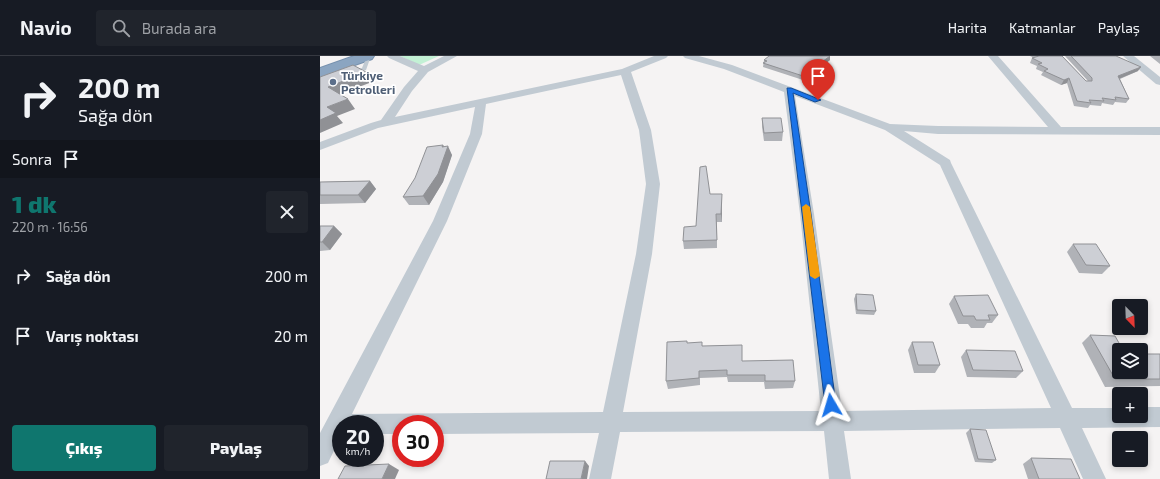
<!DOCTYPE html>
<html lang="tr">
<meta charset="utf-8">
<style>
body{margin:0;font-family:"Exo 2",sans-serif;background:#20242c;color:#f1f3f6;height:100vh;display:flex;flex-direction:column;font-size:15px;white-space:nowrap}
*{box-sizing:border-box;margin:0}
p{font-size:13px;color:#9ea1a6}
.icon{flex:none;width:22px;height:22px;fill:none;stroke:currentColor;stroke-width:2;stroke-linecap:round;stroke-linejoin:round}
.map{position:relative;flex:1;overflow:hidden}
.details{display:flex;flex-direction:column;background:#171b24;width:320px}
.details>*{flex:none}
.top-card{background:#171b24;color:#f1f3f6;overflow:hidden}
.needle{width:26px;rotate:157deg}
.tools{position:absolute;left:792px;top:243px;display:grid;gap:8px}
.tools a{display:grid;place-items:center;width:36px;height:36px;border-radius:4px;background:#171b24;box-shadow:0 2px 6px #0003;font-size:20px}
.speed{position:absolute;left:12px;top:359px;display:flex;gap:8px;font-size:20px;font-weight:700;text-align:center}
.speed>*{display:grid;place-content:center;width:52px;height:52px;border-radius:50%;background:#171b24;box-shadow:0 2px 6px #0003;line-height:1}
.speed small{font-size:10px;font-weight:400}
.speed .limit{border:6px solid #d22;background:#fff;color:#111}
.pin{position:absolute;display:grid;place-items:center;width:34px;height:34px;color:#fff;margin:-41px -17px;border-radius:50% 50% 50% 0;rotate:-45deg;box-shadow:0 0 4px #0007}
.pin .icon{rotate:45deg}
.me{position:absolute;width:44px;margin:-22px;rotate:353deg;stroke-linejoin:round;filter:drop-shadow(0 0 3px #0008)}
.turn{display:flex;align-items:center;gap:14px;height:84px;padding:0 12px;font-size:18px}
.turn .icon{width:52px;height:52px;stroke-width:2.5}
.turn b{display:block;font-size:28px;line-height:34px}
.then{display:flex;align-items:center;height:38px;padding:0 12px;background:#0003;gap:8px;font-size:15px}
.round{display:grid;place-items:center;flex:none;width:42px;height:42px;border-radius:4px;background:#20242c}
.overview{display:flex;align-items:center;justify-content:space-between;height:68px;padding:0 12px}
h1{font-size:24px;font-weight:800;line-height:30px;color:#0f766e}
.cta{display:flex;gap:8px;margin-top:auto;padding:8px 12px}
.cta a{flex:1;height:46px;border-radius:4px;background:#0f766e;color:#fff;font-size:16px;font-weight:800;line-height:46px;text-align:center}
.cta a+a{background:#20242c;color:#f1f3f6}
ul{padding:0;list-style:none}
li{display:flex;align-items:center;gap:12px;height:60px;padding:0 12px}
li div{flex:1}
li b{display:block;font-size:15px}
li em{font-style:normal}
header{display:flex;align-items:center;gap:24px;box-sizing:border-box;height:56px;padding:0 20px;background:#171b24;border-bottom:1px solid #363941}
header strong{font-size:19px}
nav{display:flex;gap:22px;margin-inline-start:auto;font-size:14px}
.search{width:280px;height:36px;background:#20242c;display:flex;align-items:center;gap:10px;box-sizing:border-box;padding:0 14px;border-radius:4px;color:#9ea1a6;font-size:15px}
main{display:flex;flex:1;min-height:0}
.map>svg:first-child{display:block}
</style>
<header>
<strong>Navio</strong>
<div class="search"><svg class="icon" aria-label="search" viewBox="0 0 24 24"><circle cx="10" cy="10" r="6"/><path d="M15 15l6 6"/></svg>Burada ara</div>
<nav><a>Harita</a><a>Katmanlar</a><a>Paylaş</a></nav>
</header>
<main>
<section class="details">
<div class="top-card">
<div class="turn"><svg class="icon" aria-label="right" viewBox="0 0 24 24"><path d="M7 20v-9h11M14 6l5 5-5 5"/></svg><div><b>200 m</b>Sağa dön</div></div>
<div class="then">Sonra<svg class="icon" aria-label="arrive" viewBox="0 0 24 24"><path d="M6 21V4h12l-3 4 3 4H6"/></svg></div>
</div>
<div class="overview"><div><h1>1 dk</h1><p>220 m · 16:56</p></div><a class="round"><svg class="icon" aria-label="close" viewBox="0 0 24 24"><path d="M6 6l12 12M18 6L6 18"/></svg></a></div>
<ul>
<li><svg class="icon" aria-label="right" viewBox="0 0 24 24"><path d="M7 20v-9h11M14 6l5 5-5 5"/></svg><div><b>Sağa dön</b></div><em>200 m</em></li>
<li><svg class="icon" aria-label="arrive" viewBox="0 0 24 24"><path d="M6 21V4h12l-3 4 3 4H6"/></svg><div><b>Varış noktası</b></div><em>20 m</em></li>
</ul>
<div class="cta"><a>Çıkış</a><a>Paylaş</a></div>
</section>
<div class="map">
<svg width="840" height="423" viewBox="0 0 840 423">
<rect width="100%" height="100%" fill="#f5f3f3"/>
<path fill="#c3f1d5" d="M80,0h39l-20,9z"/>
<g fill="none" stroke-linecap="round" stroke-linejoin="round">
<defs>
<path id="highway" d="M34,0h20l-2,3 -52,18v-9z"/>
</defs>
<use href="#highway" stroke="#7690ad" stroke-width="2"/>
<path fill="#c1cad2" fill-rule="evenodd" d="M47,0h4l-5,14 -15,4v-2l11,-4z"/>
<g fill="#c1cad2" fill-rule="evenodd">
<path d="M67,0h13l24,10 20,-10h13l-29,16 -16,19 -17,26 227,-48 32,-13h14l-2,2 -35,14 20,58 9,54 -8,70 -29,158 198,-1 -21,-197 -16,-122 -60,-23 -39,-11 -2,-2h16l33,9 158,59 48,2 110,1 -60,-71h10l63,71h99v8l-222,-1 -34,-3 46,29 1,3 121,245h47v8h22v-9h19v20l-78,1 24,51h-23l-23,-51 -216,3 7,48h-22l-5,-48 -204,1 -9,47h-22l10,-46 -164,1v-10h-34v10h-26v-10h-34v12l-13,27 -8,3v-33l113,-212 37,-87 5,-27 -97,21 -58,22v-8l51,-19 10,-3 23,-33 14,-16 -29,-13zM301,19l18,55 7,54 -10,70 -33,158 -251,2 95,-193 35,-87 4,-30zM475,40l90,34 55,35 111,243 -209,3 -28,-197z"/>
<path d="M803,0h11l26,21v8l-4,-1z"/>
</g>
<use href="#highway" fill="#8ba5c1" fill-rule="evenodd"/>
</g>
<g fill="#b0b2b7">
<path d="M710,0h32l24,25h2l-23,-25h51l22,15 -18,8 9,20 -3,4 -11,-1 -2,3 -11,-2 -1,3 -11,-1 -2,3 -14,-2 -7,-23 -6,2 -20,-10 2,-3 -7,-3 1,-3 -7,-3 2,-5h2z"/>
<path d="M830,0h10v8z"/>
<path d="M444,4h66l-27,20 -40,-13z"/>
<path d="M442,62l21,14 -1,9h-18l-2,-14z"/>
<path d="M123,89l1,2 8,8 -9,27 -14,23h-20l-6,-8z"/>
<path d="M50,125l6,8 -11,14 -45,1v-22z"/>
<path d="M390,138l12,8v20h-5v26l-33,1 -1,-8 13,-15z"/>
<path d="M0,170h14l8,8 -12,16 -10,1z"/>
<path d="M753,188l37,22 -8,8 -23,-1 -12,-21z"/>
<path d="M536,238l20,17 -2,4 -18,-1 -2,-15z"/>
<path d="M634,240l44,19 -6,8h-5l-3,5h-13l-3,-4h-10l-9,-20z"/>
<path d="M770,279l29,37 41,-18v32l-55,1 -23,-44z"/>
<path d="M592,286l28,23 -5,8h-21l-6,-23z"/>
<path d="M367,287l16,3 92,35 -2,7 -28,1 -1,-7h-36l-1,-5 -27,1v7l-32,4 -2,-8z"/>
<path d="M646,294l57,21 -7,7 -49,-1 -6,-20z"/>
<path d="M650,373l26,31 -4,3 -17,-1 -9,-29z"/>
<path d="M711,402l49,21h-52l-5,-15z"/>
</g>
<g fill="#909195">
<path d="M510,0v4l-27,20v-4z"/>
<path d="M821,11l-3,4 -22,9 2,-4z"/>
<path d="M46,16l6,10 -37,14 -7,-9z"/>
<path d="M749,22l-2,5 -6,2 3,-5z"/>
<path d="M28,43l7,10 -18,7 6,7 -23,10v-13l7,-13z"/>
<path d="M123,89l3,5 2,-4 4,9 -9,27 -14,23 -6,-9z"/>
<path d="M50,125l6,8 -11,14 -7,-8z"/>
<path d="M402,138v28l-1,-8z"/>
<path d="M14,170l8,8 -12,16 -8,-8z"/>
<path d="M265,405l4,5 -2,13h-6z"/>
<path d="M69,408l10,6 -4,9h-13z"/>
</g>
<g fill="#cdcfd5" stroke="#909195">
<path d="M449,0h61l-27,20 -40,-13 4,-2 -3,-1z"/>
<path d="M719,0h23l24,25h6v-3l-21,-22h45l25,11 -23,9 11,23 -14,-2 1,3 -14,-2 2,3 -15,-1 2,3 -14,-2 -8,-23 -5,2 -20,-9 4,-2 -10,-5 4,-1 -10,-5z"/>
<path d="M33,9l13,7 -38,15 20,12 -21,8 9,6 -16,7v-43z"/>
<path d="M442,62h19l2,14 -19,1z"/>
<path d="M123,89l-1,2 6,-1 -10,28 -15,22 -20,1 12,-19 12,-31z"/>
<path d="M386,110l4,28h12l-1,20h-5l1,26 -34,1 1,-14 12,-1 4,-59z"/>
<path d="M50,125l-12,14h-38v-13z"/>
<path d="M0,170h14l-12,16h-2z"/>
<path d="M753,188h23l14,22 -24,-1z"/>
<path d="M536,238l17,1 3,16 -19,-1z"/>
<path d="M668,239l10,20h-10l2,5h-14l-2,-4h-11l-9,-20z"/>
<path d="M770,279l25,1 8,14h-4v22h22v-18h19v25h-45z"/>
<path d="M367,285v2l15,-1v4l40,-1v16l51,-1 2,21h-30v-6h-38v-5l-28,1v7l-33,3 1,-39z"/>
<path d="M592,286h21l7,23h-22z"/>
<path d="M646,294l49,1 8,20 -50,-1z"/>
<path d="M650,373l16,1 10,30 -18,-1z"/>
<path d="M711,402l40,1 9,20h-41z"/>
<path d="M230,405h35l-4,18h-35z"/>
<path d="M69,408l-7,15h-44l7,-13z"/>
</g>
<path fill="#1a73e8" stroke="#114b97" d="M467,32h4l30,12 -6,2 -22,-9 18,121 25,191 -1,4 -4,1 -4,-1 -2,-4z"/>
<path fill="#f59e0b" d="M486,148l4,3 10,69 -5,3 -5,-3 -8,-69z"/>
<circle fill="#5c6f8a" stroke="#fff" stroke-width="1.5" cx="13" cy="26" r="4"/>
<g text-anchor="middle" dominant-baseline="central" stroke-width="3.5" stroke-linejoin="round" paint-order="stroke">
<g font-size="12" font-weight="bold" fill="#4e5e75" stroke="#fff" text-anchor="start">
<text x="21" y="19">Türkiye<tspan x="21" dy="14">Petrolleri</tspan></text>
</g>
</g>
</svg>
<div class="tools">
<a><svg class="needle" viewBox="-14 -14 28 28"><path d="M0-13l5 13h-10z" fill="#e53935"/><path d="M0 13l5-13h-10z" fill="#9ea1a6"/></svg></a>
<a><svg class="icon" aria-label="layers" viewBox="0 0 24 24"><path d="M12 4l9 5-9 5-9-5zM3 14l9 5 9-5"/></svg></a>
<a>+</a>
<a>−</a>
</div>
<div class="speed"><div>20<small>km/h</small></div><div class="limit">30</div></div>
<div class="pin" style="left:498px;top:44px;background:#d93025"><svg class="icon" aria-label="arrive" viewBox="0 0 24 24"><path d="M6 21V4h12l-3 4 3 4H6"/></svg></div>
<svg class="me" style="left:511px;top:349px" viewBox="-20 -20 40 40"><path d="M0-17L14 15 0 8-14 15z" fill="#1a73e8" stroke="#fff" stroke-width="4"/></svg>
</div>
</main>
